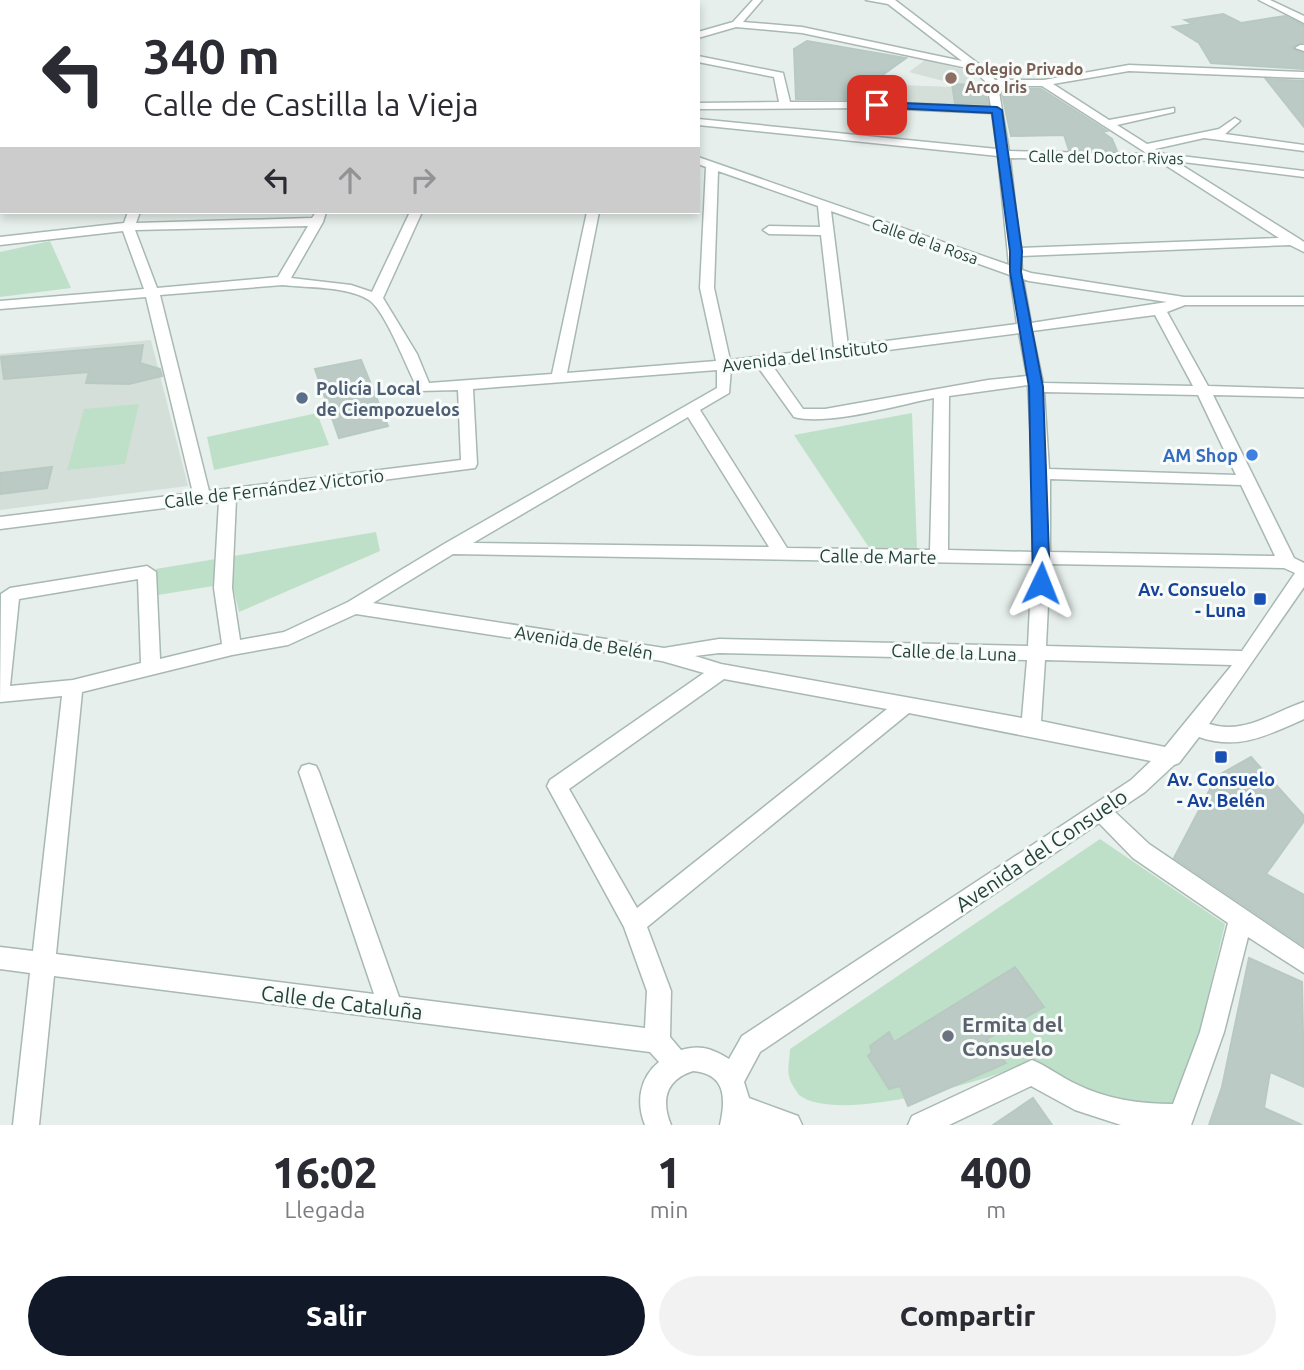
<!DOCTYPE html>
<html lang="es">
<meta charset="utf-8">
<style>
body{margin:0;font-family:Ubuntu,sans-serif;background:#f2f2f3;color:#2b2b33;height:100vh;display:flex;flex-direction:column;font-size:26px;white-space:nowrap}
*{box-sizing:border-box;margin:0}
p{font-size:23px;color:#7c7c81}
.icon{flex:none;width:38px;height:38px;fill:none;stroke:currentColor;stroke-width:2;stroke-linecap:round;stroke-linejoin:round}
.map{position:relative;height:1125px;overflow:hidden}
.panel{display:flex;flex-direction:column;background:#fff;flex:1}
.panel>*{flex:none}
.guide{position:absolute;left:0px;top:0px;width:700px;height:214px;box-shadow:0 4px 10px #0003;background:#fff;color:#2b2b33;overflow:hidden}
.pin{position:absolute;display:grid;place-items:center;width:60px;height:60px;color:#fff;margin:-30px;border-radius:14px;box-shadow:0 4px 10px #0006}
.me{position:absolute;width:77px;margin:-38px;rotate:2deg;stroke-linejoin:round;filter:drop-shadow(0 0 5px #0008)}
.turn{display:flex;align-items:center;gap:24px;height:147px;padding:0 28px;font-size:32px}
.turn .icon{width:91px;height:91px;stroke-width:2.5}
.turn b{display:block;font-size:49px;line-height:60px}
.lanes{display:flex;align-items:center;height:66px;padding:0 28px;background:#0003;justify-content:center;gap:35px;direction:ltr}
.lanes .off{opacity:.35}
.eta{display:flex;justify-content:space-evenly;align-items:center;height:119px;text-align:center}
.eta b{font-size:42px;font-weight:800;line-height:49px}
.button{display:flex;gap:14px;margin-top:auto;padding:14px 28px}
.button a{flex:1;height:80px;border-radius:42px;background:#111827;color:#fff;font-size:28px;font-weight:800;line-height:80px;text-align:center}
.button a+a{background:#f2f2f3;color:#2b2b33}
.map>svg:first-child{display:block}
</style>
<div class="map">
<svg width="1304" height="1125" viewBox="0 0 1304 1125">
<rect width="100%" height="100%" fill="#e6efeb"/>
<g fill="#d4dfda">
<path d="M925,60l45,11 12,34 -132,-5 -1,-17 103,4 -1,-4 -42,-11z"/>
<path d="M151,340l37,146 -188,24v-156z"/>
</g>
<g fill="#bfe0c8">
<path d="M50,241l21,47 -71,9v-45z"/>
<path d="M139,404l-14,60 -58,6 17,-61z"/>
<path d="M317,413l12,32 -115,25 -7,-33z"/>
<path d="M912,413l5,136h-47l-76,-114z"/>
<path d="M376,532l4,19 -141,61 -7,-29 -74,12 -2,-26z"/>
<path d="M1100,839l125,85 -31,131 -24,53 -36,-1 -65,-19 -32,-28c-52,21 -199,65 -238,35 -3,-5 -9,-12 -10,-19 -2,-8 1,-18 1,-27z"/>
</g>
<g fill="#bbcac4" stroke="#b8c9c2" stroke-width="2">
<path d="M1223,14l18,9 44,-7 19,9v17l-12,5 12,6v16l-93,-6 -12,-20 -26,-16 20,-3 -8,-4z"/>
<path d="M807,41l99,17 -36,26 33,2 -1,14 -106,-1 -2,-50z"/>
<path d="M1266,79l38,2v46z"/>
<path d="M952,84l23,1 1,5 9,-1 3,15 -33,-1z"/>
<path d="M1001,89h40l66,42 -5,1 10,7 5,12 -48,-1 -5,-15 -53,1z"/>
<path d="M143,345l-3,18 20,6 2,7 -33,8 -43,-1 3,-11 -85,7 -3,-22z"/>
<path d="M361,360l27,66 -49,12 -24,-69z"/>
<path d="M52,467l-5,21 -47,6v-21z"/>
<path d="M1251,757l53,59v5l-38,53 38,21v51l-130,-88 43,-82z"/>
<path d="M1249,958l53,24 2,105 -34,-15 -6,36 38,17h-93l13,-38z"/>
<path d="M1015,967l29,40 -57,32 19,24 -98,43 -8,-20 -11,3 -21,-33 4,-4 -2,-6 19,-14 5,10z"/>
<path d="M1033,1098l19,27h-59z"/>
</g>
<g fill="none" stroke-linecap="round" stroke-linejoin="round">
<defs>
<g id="street">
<rect x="633" y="0" width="8" height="2"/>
<path d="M753,0h9l-19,22 59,5 160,34 -74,-57 -22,-4h29l94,72 6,8h49l85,-15 175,7v6l-175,-7 -76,13 56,36 65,-12v4l-57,13 30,19 72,-15 16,-11 5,3 -15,13 79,11v6l-100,-13 -49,11 9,5 140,17v6l-129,-16 123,77 6,4v10l-14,-7 -269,11 1,14 9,3 153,24h120v8h-119l-18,7 41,74 96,3v8h-3l-88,-2 81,163 10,5v24l-95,137c36,11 62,-11 95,-22v17c-36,16 -66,32 -105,18l-20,26 -5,2 -29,27 -30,20 34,32 155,105v24l-56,-36 -24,95 -33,93h-70l-46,-15 -44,-24 -82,39h-41l4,-9 120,-56c15,6 29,17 44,24 30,15 64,20 97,20l27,-72 28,-109 -95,-65 -34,-35 -339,229 -16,30 5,16 49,18 4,9h-82c6,-27 6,-51 -27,-54 -28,9 -32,30 -22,54h-26c-9,-22 -6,-47 14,-63l-9,-10 -596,-76 -15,149h-26l17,-152 -30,-4v-22l33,4 29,-255 -62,6 1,-108 9,-6 137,-22 9,6 4,87 62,-15 -8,-56 5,-87 -219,28v-12l193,-24 -47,-196 -146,12v-8l144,-12 -21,-58 -123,14v-8l124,-14 4,-11h12l-4,11 176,-5 4,-6h10l-3,10 -32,56 60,7 21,7 38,-80h12l-39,86 34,56 12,29 123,-9 35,-162h12l-32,161 149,-12 -16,-73 6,-121 -8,-3v-7l311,108 -11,-109 -300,-31v-6l299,30 -5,-36 -115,-5 -179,1v-6l81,-1 -5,-25 -76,-15v-6l85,17 7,29h87l114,5 -4,-24 -15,-14 -170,-36 -66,-6 -38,11v-6l35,-10zM998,86h44l106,68 -139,-3zM1010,158l149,3 120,77 -259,10zM718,171l100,35 2,21 -51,-1 -6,4 6,4 52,1 13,113 -104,12 -16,-72zM831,211l179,64 7,49 -169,22zM308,226l-30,51 -121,11 -22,-58zM1023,279l6,2 138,21 -136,21zM283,285c26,3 64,1 86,15 17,11 39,72 50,91l39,-1 3,70 -252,31 -49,-196zM1155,315l38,71 -150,-3 -11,-52zM1019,333l8,43 -39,4 -163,29h-22l-31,-44zM758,367l36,50c34,9 104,-12 140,-19l-4,152 -143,-2 -87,-138 29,-17 2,-24zM717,370v18l-273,156 -96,58 -64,30 -44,8 -8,-52 4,-89 239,-31 2,-4 -4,-75zM1028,385l5,87v80l-85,-2 1,-154zM1044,392l154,3 38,80 -187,-6zM688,417l81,130 -296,-4zM1050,479l191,6 34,71 -225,-4zM453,554l579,10 -4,82 -309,-7 -55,9 -291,-45zM1050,564l234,4 11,5 -53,78 -196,-5zM138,579l3,84 -68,17 -63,6 9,-87zM356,614l306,47 42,12 -154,107 -3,6 77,141 23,64 -2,37 -246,-31 -80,-225 -3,-6 -7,-2 -7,2 -3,6 75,222 -318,-40 26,-262 150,-37 56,-10zM719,653l308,7 -5,58 -301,-54 -26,-8zM1045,660l187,5 -67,82 -124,-26zM724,679l163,30 -250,199 -68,-119zM909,713l242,48 -20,19 -389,256 -13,23c-16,-10 -29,-15 -48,-9l-11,-13 1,-46 -24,-64z"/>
<path d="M1259,0h11l34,16v7z"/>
<path d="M1300,45h4v6l-9,-3z"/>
<rect x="0" y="161" width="2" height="6"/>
</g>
</defs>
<use href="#street" stroke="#a8b8b2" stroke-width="3"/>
<use href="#street" fill="#fff" fill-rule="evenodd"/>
</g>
<path fill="#1a73e8" stroke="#114b97" stroke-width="2" d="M877,102l120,5 5,3 20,141 -1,21 22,115 7,196 -3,4 -6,1 -8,-5 -4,-196 -19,-115v-21l-18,-138 -119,-6z"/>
<circle fill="#8d6e63" stroke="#f7fbf9" stroke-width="2.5" cx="951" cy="78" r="7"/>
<circle fill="#5c6f8a" stroke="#f7fbf9" stroke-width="2.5" cx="302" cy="398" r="7"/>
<circle fill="#3f7fe0" stroke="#f7fbf9" stroke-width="2.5" cx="1252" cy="455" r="7"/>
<g fill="#1a4fb4" stroke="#f7fbf9" stroke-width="2.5">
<rect x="1253" y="592" width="14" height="14" rx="3.5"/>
<rect x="1214" y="750" width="14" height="14" rx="3.5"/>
</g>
<circle fill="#6b7280" stroke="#f7fbf9" stroke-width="2.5" cx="948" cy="1036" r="7"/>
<g text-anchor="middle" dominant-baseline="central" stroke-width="6" stroke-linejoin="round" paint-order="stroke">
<g font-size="16" font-weight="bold" fill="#785e54" stroke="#f7fbf9" text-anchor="start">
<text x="965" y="69">Colegio Privado<tspan x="965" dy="18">Arco Iris</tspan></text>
</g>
<g font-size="16" fill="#24423a" stroke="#f7fbf9">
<text transform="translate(1106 157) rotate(1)">Calle del Doctor Rivas</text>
<text transform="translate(925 241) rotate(19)">Calle de la Rosa</text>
</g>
<g font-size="18" fill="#24423a" stroke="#f7fbf9">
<text transform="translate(805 355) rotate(-7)">Avenida del Instituto</text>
<text transform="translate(274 488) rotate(-7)">Calle de Fernández Victorio</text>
<text transform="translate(878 556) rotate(1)">Calle de Marte</text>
<text transform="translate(584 642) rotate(9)">Avenida de Belén</text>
<text transform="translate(954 652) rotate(2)">Calle de la Luna</text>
</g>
<g font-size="18" font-weight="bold" fill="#4e5e75" stroke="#f7fbf9" text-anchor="start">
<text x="316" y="388">Policía Local<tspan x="316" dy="21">de Ciempozuelos</tspan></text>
</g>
<g font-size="18" font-weight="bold" fill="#366cbe" stroke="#f7fbf9" text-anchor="end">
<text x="1238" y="455">AM Shop</text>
</g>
<g font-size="18" font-weight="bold" fill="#164399" stroke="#f7fbf9" text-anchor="end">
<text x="1246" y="589">Av. Consuelo<tspan x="1246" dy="21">- Luna</tspan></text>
<text x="1221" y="779" text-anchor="middle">Av. Consuelo<tspan x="1221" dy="21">- Av. Belén</tspan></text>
</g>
<g font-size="21" fill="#24423a" stroke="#f7fbf9">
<text transform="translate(1041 850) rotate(-34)">Avenida del Consuelo</text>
<text transform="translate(342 1002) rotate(7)">Calle de Cataluña</text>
</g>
<g font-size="21" font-weight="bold" fill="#5b616d" stroke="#f7fbf9" text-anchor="start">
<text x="962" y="1024">Ermita del<tspan x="962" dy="24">Consuelo</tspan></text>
</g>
</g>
</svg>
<div class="pin" style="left:877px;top:105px;background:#d93025"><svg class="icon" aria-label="arrive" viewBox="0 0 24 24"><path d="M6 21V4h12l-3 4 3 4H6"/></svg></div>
<svg class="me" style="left:1041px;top:583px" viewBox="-20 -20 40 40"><path d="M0-17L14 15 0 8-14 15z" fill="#1a73e8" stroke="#fff" stroke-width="4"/></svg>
<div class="guide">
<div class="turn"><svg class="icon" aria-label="left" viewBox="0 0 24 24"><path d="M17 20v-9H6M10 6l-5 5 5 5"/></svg><div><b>340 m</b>Calle de Castilla la Vieja</div></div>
<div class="lanes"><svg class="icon" aria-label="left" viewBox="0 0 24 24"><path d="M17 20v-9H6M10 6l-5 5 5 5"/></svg><svg class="icon off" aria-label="ahead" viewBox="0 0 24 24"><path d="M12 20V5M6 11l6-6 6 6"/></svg><svg class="icon off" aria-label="right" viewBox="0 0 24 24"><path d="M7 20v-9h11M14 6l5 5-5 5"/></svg></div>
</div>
</div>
<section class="panel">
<div class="eta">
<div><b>16:02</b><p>Llegada</p></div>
<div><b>1</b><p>min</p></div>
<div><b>400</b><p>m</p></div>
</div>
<div class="button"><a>Salir</a><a>Compartir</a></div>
</section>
